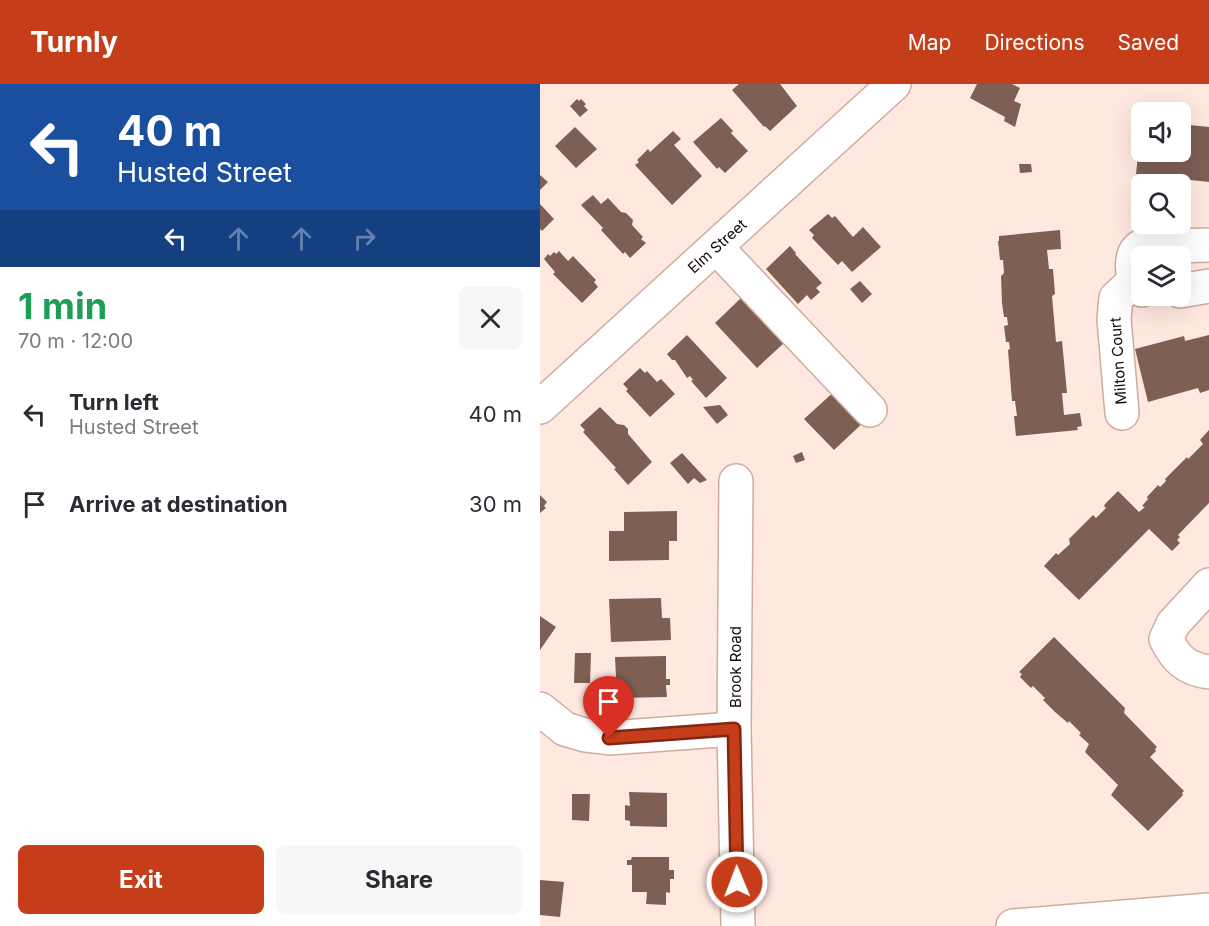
<!DOCTYPE html>
<meta charset="utf-8">
<style>
body{margin:0;font-family:Inter,sans-serif;background:#f7f7f7;color:#2b2b33;height:100vh;display:flex;flex-direction:column;font-size:22px;white-space:nowrap}
*{box-sizing:border-box;margin:0}
p{font-size:20px;color:#7c7c81}
.icon{flex:none;width:33px;height:33px;fill:none;stroke:currentColor;stroke-width:2;stroke-linecap:round;stroke-linejoin:round}
.map{position:relative;flex:1;overflow:hidden}
.side{display:flex;flex-direction:column;background:#fff;width:540px}
.side>*{flex:none}
.top-card{background:#1a4fa0;color:#fff;overflow:hidden}
.controls{position:absolute;left:591px;top:18px;display:grid;gap:12px}
.controls a{display:grid;place-items:center;width:60px;height:60px;border-radius:9px;background:#fff;box-shadow:0 6px 24px #0002;font-size:30px}
.pin{position:absolute;display:grid;place-items:center;width:51px;height:51px;color:#fff;margin:-62px -26px;border-radius:50% 50% 50% 0;rotate:-45deg;box-shadow:0 0 6px #0007}
.pin .icon{rotate:45deg}
.me{position:absolute;width:66px;margin:-33px;rotate:359deg;stroke-linejoin:round;filter:drop-shadow(0 0 4px #0008)}
.turn{display:flex;align-items:center;gap:21px;height:126px;padding:0 18px;font-size:27px}
.turn .icon{width:78px;height:78px;stroke-width:2.5}
.turn b{display:block;font-size:42px;line-height:51px}
.lanes{display:flex;align-items:center;height:57px;padding:0 18px;background:#0003;justify-content:center;gap:30px;direction:ltr}
.lanes .off{opacity:.35}
.round{display:grid;place-items:center;flex:none;width:63px;height:63px;border-radius:9px;background:#f7f7f7}
.head{display:flex;align-items:center;justify-content:space-between;height:102px;padding:0 18px}
h1{font-size:36px;font-weight:700;line-height:45px;color:#1e9e55}
.cta{display:flex;gap:12px;margin-top:auto;padding:12px 18px}
.cta a{flex:1;height:69px;border-radius:9px;background:#c63d1a;color:#fff;font-size:24px;font-weight:700;line-height:69px;text-align:center}
.cta a+a{background:#f7f7f7;color:#2b2b33}
ul{padding:0;list-style:none}
li{display:flex;align-items:center;gap:18px;height:90px;padding:0 18px}
li div{flex:1}
li b{display:block;font-size:22px}
li em{font-style:normal}
header{display:flex;align-items:center;gap:36px;box-sizing:border-box;height:84px;padding:0 30px;background:#c63d1a;color:#fff}
header strong{font-size:28px}
nav{display:flex;gap:33px;margin-inline-start:auto;font-size:21px}
main{display:flex;flex:1;min-height:0}
.map>svg:first-child{display:block}
</style>
<header>
<strong>Turnly</strong>
<nav><a>Map</a><a>Directions</a><a>Saved</a></nav>
</header>
<main>
<section class="side">
<div class="top-card">
<div class="turn"><svg class="icon" aria-label="left" viewBox="0 0 24 24"><path d="M17 20v-9H6M10 6l-5 5 5 5"/></svg><div><b>40 m</b>Husted Street</div></div>
<div class="lanes"><svg class="icon" aria-label="left" viewBox="0 0 24 24"><path d="M17 20v-9H6M10 6l-5 5 5 5"/></svg><svg class="icon off" aria-label="ahead" viewBox="0 0 24 24"><path d="M12 20V5M6 11l6-6 6 6"/></svg><svg class="icon off" aria-label="ahead" viewBox="0 0 24 24"><path d="M12 20V5M6 11l6-6 6 6"/></svg><svg class="icon off" aria-label="right" viewBox="0 0 24 24"><path d="M7 20v-9h11M14 6l5 5-5 5"/></svg></div>
</div>
<div class="head"><div><h1>1 min</h1><p>70 m · 12:00</p></div><a class="round"><svg class="icon" aria-label="close" viewBox="0 0 24 24"><path d="M6 6l12 12M18 6L6 18"/></svg></a></div>
<ul>
<li><svg class="icon" aria-label="left" viewBox="0 0 24 24"><path d="M17 20v-9H6M10 6l-5 5 5 5"/></svg><div><b>Turn left</b><p>Husted Street</p></div><em>40 m</em></li>
<li><svg class="icon" aria-label="arrive" viewBox="0 0 24 24"><path d="M6 21V4h12l-3 4 3 4H6"/></svg><div><b>Arrive at destination</b></div><em>30 m</em></li>
</ul>
<div class="cta"><a>Exit</a><a>Share</a></div>
</section>
<div class="map">
<svg width="669" height="842" viewBox="0 0 669 842">
<rect width="100%" height="100%" fill="#ffe8e0"/>
<g fill="#7e5f54">
<path d="M199,0h41l17,22 -27,25 -5,-5 -1,1 -32,-37z"/>
<path d="M437,0h35l8,4 -6,13 7,3 -6,23 -11,-6 1,-4 -35,-19z"/>
<path d="M37,15l2,2 2,-2 5,5 -2,2 4,4 -8,7 -10,-11z"/>
<path d="M181,34l12,13 -2,2 17,18 -23,22 -6,-6 -2,2 -24,-27z"/>
<path d="M640,40l29,3v55l-73,-8 4,-38h2v16h38z"/>
<path d="M35,43l22,22 -21,19 -21,-22z"/>
<path d="M133,47l8,8 -7,6 28,31 -30,29 -37,-40 4,-3 -2,-2 11,-11 2,3z"/>
<path d="M479,80h12l1,8 -12,1z"/>
<path d="M0,91l8,7 -8,8z"/>
<path d="M53,111l8,9 7,-6 13,14 5,1 7,7 -1,5 11,12 -2,2 5,4 -16,15 -5,-6 -2,2 -22,-24 2,-2 -22,-23z"/>
<path d="M0,120l14,15 -12,12 -2,-2z"/>
<path d="M288,130l4,4 3,-2 18,21 10,-10 18,20 -29,25 -10,-11 -4,4 -26,-27 2,-3 -5,-5z"/>
<path d="M520,146l1,19 -14,1 2,19h4l2,25 -3,2 4,46 6,-1 5,52h-5l2,22 16,-2 2,13 -5,1 1,3 -62,6 -2,-20h3l-2,-15h-3l-4,-51 2,-1 -1,-7h-3l-2,-16 4,-1 -1,-8h-3l-2,-14 -1,-27 3,-3 -1,-13h-3l-2,-19h1v-5z"/>
<path d="M250,162l6,7 -1,1 27,29 -6,5 4,4 -9,8 -4,-5 -9,9 -32,-35z"/>
<path d="M19,167l9,10 5,-5 23,24 -2,2 4,5 -16,16 -29,-29 2,-2 -11,-13 4,-5 2,2 4,-4 2,2z"/>
<path d="M320,197l12,13 -10,9 -12,-14z"/>
<path d="M202,213l42,46 -27,25 -42,-45z"/>
<path d="M147,251l40,43 -21,20 -15,-17 2,-1 -3,-4 -3,2 -12,-18h-3l-5,-6z"/>
<path d="M669,251v55l-9,3 -2,-5 -50,14 -13,-53 49,-13 1,5z"/>
<path d="M100,284l5,5 2,-2 10,11 4,-3 14,15 -25,23 -24,-26 2,-2 -5,-5z"/>
<path d="M297,305l29,31 -32,30 -30,-31z"/>
<path d="M180,321l8,10 -11,9 -14,-17z"/>
<path d="M60,323l17,17 7,1 4,4v5l24,28 -24,23 -14,-16 2,-1 -33,-36 2,-2 -5,-5z"/>
<path d="M669,346v73l-31,32 2,2 -3,3 3,3 -8,8 -23,-22 -70,71 -35,-34 12,-13 2,2 12,-11 -1,-5 24,-24 3,3 10,-10 -2,-2 1,-2 13,-13 21,21 6,-5 -3,-1 6,-7 -1,-2 11,-12 2,2 6,-6 -1,-2 22,-22 1,2 15,-15 -3,-4z"/>
<path d="M262,368l3,8 -9,3 -3,-7z"/>
<path d="M142,369l25,27 -7,3 -6,-5 -6,6 -18,-21z"/>
<path d="M0,411l7,7 -3,4 2,2 -6,5z"/>
<path d="M137,427v30h-8v19l-60,1v-30h15v-19z"/>
<path d="M121,514l1,20h8l1,22 -60,2 -2,-43z"/>
<path d="M0,532l16,11 -16,23z"/>
<path d="M514,553l71,71 -1,5 33,34 -2,2 1,2 -6,6 34,34 -2,2 1,2 -35,36 -37,-36 7,-10 -33,-33 4,-8 -10,-9 2,-2 -12,-12 -1,2 -13,-11 -12,-12 2,-2 -12,-12 -2,2 -11,-11 2,-3 -3,-2z"/>
<path d="M35,569h16l-1,30h-16z"/>
<path d="M126,572v23h4v6h-4l1,12 -50,1 -2,-41z"/>
<path d="M89,708l38,1v34l-37,-1v-5l-5,-1v-15l5,1z"/>
<path d="M32,710h18l-1,27 -17,-1z"/>
<path d="M92,773h37v13h5v9h-4v14l-4,-1v13l-20,-1 1,-12h-15v-27h-5v-5h4z"/>
<path d="M0,796l24,2 -4,35 -20,-2z"/>
</g>
<g fill="none" stroke-linecap="round" stroke-linejoin="round">
<defs>
<g id="minor">
<path d="M176,163l154,163"/>
<path d="M602,206c-8,-9 -11,-18 -9,-30 3,-22 27,-16 43,-15 11,1 22,0 33,0"/>
<path d="M640,207l29,-5"/>
<path d="M0,323l354,-323"/>
<path d="M582,329l-8,-94 2,-21 18,-17"/>
<path d="M196,397l-2,248 4,197"/>
<path d="M669,501l-36,39 -7,15c10,20 20,30 43,33"/>
<path d="M0,625l25,20 20,6 24,3 125,-9"/>
<path d="M473,842l196,-16"/>
</g>
</defs>
<use href="#minor" stroke="#cfac9f" stroke-width="36"/>
<use href="#minor" stroke="#fff" stroke-width="33"/>
</g>
<g fill="none" stroke-linecap="round" stroke-linejoin="round">
<defs>
<path id="route" d="M69,654l125,-9 3,153"/>
</defs>
<use href="#route" stroke="#812811" stroke-width="15"/>
<use href="#route" stroke="#c63d1a" stroke-width="10"/>
</g>
<g text-anchor="middle" dominant-baseline="central" stroke-width="4.5" stroke-linejoin="round" paint-order="stroke">
<g font-size="15" fill="#140905" stroke="#fff">
<text transform="translate(177 162) rotate(-42)">Elm Street</text>
<text transform="translate(578 277) rotate(-94)">Milton Court</text>
<text transform="translate(195 583) rotate(-90)">Brook Road</text>
</g>
</g>
</svg>
<div class="controls">
<a><svg class="icon" aria-label="sound" viewBox="0 0 24 24"><path d="M4 9h4l5-4v14l-5-4H4zM17 9q2 3 0 6"/></svg></a>
<a><svg class="icon" aria-label="search" viewBox="0 0 24 24"><circle cx="10" cy="10" r="6"/><path d="M15 15l6 6"/></svg></a>
<a><svg class="icon" aria-label="layers" viewBox="0 0 24 24"><path d="M12 4l9 5-9 5-9-5zM3 14l9 5 9-5"/></svg></a>
</div>
<div class="pin" style="left:69px;top:654px;background:#d93025"><svg class="icon" aria-label="arrive" viewBox="0 0 24 24"><path d="M6 21V4h12l-3 4 3 4H6"/></svg></div>
<svg class="me" style="left:197px;top:798px" viewBox="-20 -20 40 40"><circle r="17" fill="#c63d1a" stroke="#fff" stroke-width="3"/><path d="M0-11L8 9 0 5-8 9z" fill="#fff"/></svg>
</div>
</main>
